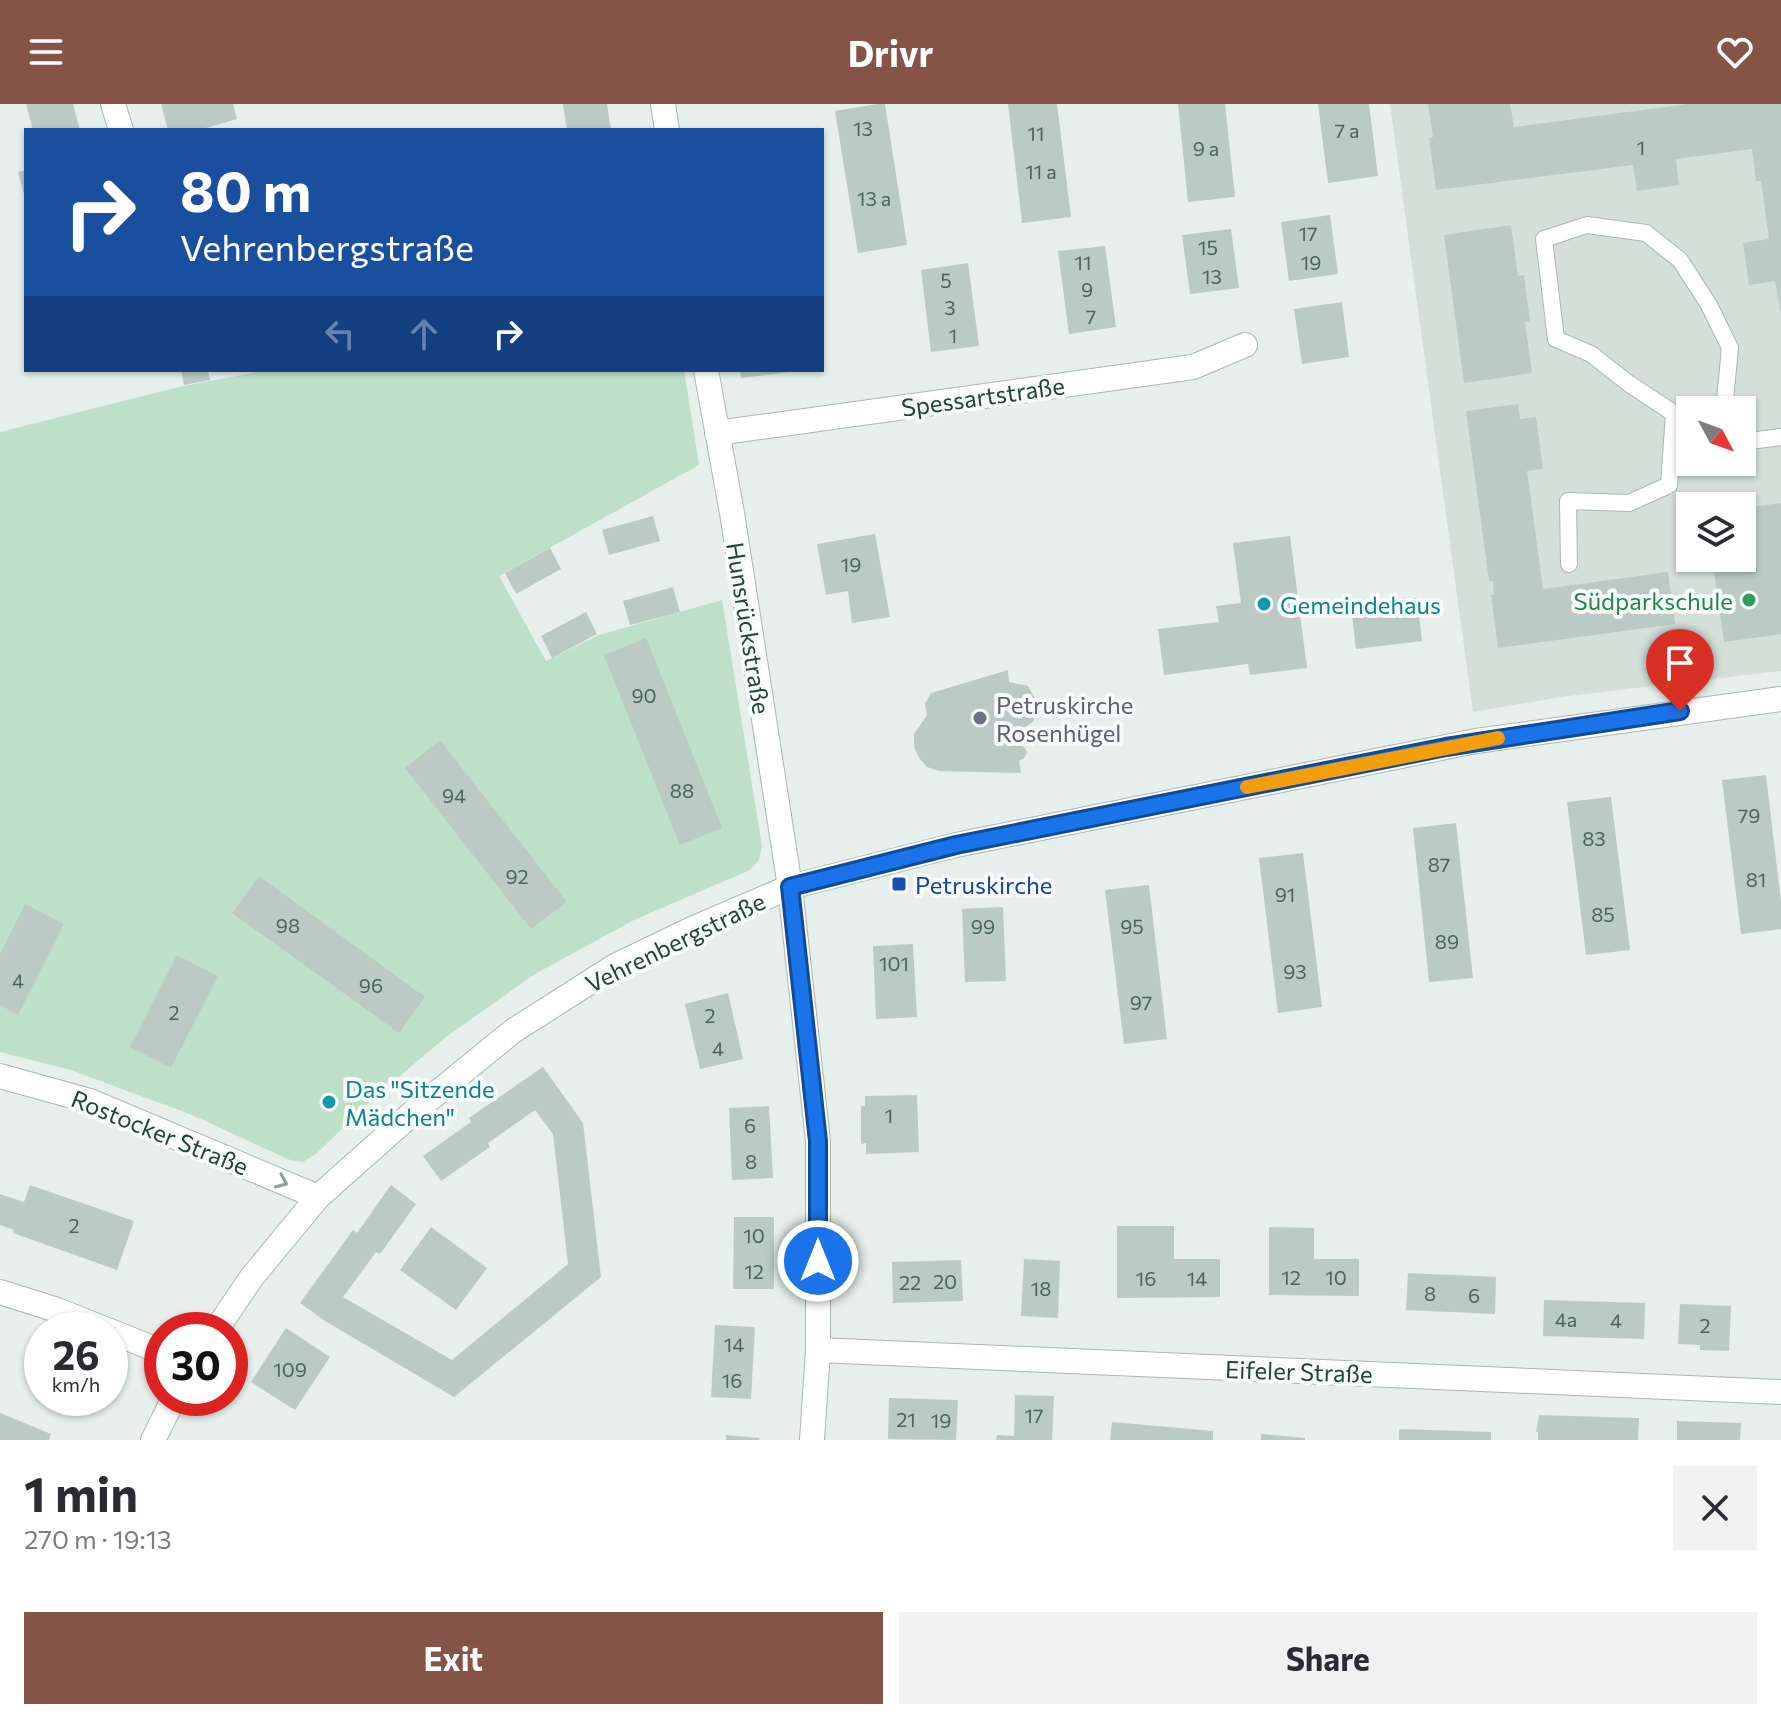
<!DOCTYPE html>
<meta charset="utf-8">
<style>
body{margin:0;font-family:Commissioner,sans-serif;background:#f2f2f3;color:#2b2b33;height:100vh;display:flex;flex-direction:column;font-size:30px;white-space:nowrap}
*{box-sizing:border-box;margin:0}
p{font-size:26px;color:#7c7c81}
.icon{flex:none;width:44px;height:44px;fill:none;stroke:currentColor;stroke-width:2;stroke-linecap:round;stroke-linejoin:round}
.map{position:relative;height:1336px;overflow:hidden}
.sheet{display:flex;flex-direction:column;background:#fff;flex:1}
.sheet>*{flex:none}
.guide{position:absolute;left:24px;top:24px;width:800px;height:244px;border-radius:0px;box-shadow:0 2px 6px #0004;background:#1a4fa0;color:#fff;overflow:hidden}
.needle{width:52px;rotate:131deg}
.buttons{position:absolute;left:1676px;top:292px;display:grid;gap:16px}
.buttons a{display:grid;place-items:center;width:80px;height:80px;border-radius:0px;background:#fff;box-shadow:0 2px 6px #0004;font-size:40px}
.speed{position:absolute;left:24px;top:1208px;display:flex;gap:16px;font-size:40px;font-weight:700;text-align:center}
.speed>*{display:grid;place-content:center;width:104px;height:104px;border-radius:50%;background:#fff;box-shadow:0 2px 6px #0004;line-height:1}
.speed small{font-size:20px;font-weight:400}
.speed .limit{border:12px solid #d22;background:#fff;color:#111}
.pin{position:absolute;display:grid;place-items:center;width:68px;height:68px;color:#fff;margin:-82px -34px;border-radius:50% 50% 50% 0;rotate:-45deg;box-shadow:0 0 8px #0007}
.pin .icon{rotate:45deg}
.me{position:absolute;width:88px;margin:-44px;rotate:0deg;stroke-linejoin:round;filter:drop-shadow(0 0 6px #0008)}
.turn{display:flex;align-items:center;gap:28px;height:168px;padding:0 24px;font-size:36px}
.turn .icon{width:104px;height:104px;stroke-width:2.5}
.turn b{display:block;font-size:56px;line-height:68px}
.lanes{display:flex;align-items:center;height:76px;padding:0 24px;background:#0003;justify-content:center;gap:40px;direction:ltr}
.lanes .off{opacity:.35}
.round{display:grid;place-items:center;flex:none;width:84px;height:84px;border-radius:0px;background:#f2f2f3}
.head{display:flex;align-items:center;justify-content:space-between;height:136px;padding:0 24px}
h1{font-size:48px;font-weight:700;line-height:60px}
.cta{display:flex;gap:16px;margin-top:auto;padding:16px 24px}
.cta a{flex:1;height:92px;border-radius:0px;background:#855347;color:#fff;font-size:32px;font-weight:700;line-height:92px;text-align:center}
.cta a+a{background:#f2f2f3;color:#2b2b33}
header{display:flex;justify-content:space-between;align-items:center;height:104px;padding:0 24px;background:#855347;color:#fff;font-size:36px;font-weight:700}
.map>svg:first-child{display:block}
</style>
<header><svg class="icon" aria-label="menu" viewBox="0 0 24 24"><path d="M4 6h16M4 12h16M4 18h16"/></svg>Drivr<svg class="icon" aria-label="heart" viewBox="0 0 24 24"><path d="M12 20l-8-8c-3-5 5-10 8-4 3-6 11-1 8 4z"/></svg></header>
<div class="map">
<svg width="1781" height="1336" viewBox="0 0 1781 1336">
<rect width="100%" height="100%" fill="#e6efeb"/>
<path fill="#d4dfda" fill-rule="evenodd" d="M1390,0h391v567l-221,26 -87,15zM1690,306h52v52h-52zM1690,402h52v52h-52z"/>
<path fill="#bfe0c8" d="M268,266h416l15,95 -200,111 47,85 53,-26 123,-35 40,246 -3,14 -9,10 -116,50 -99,54 -89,63 -71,60 -58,56 -14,9 -13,-2 -98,-45 -121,-45 -71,-18v-620l179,-45z"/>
<g fill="#bbcac4">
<path d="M26,0h47l7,26h-47z"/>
<path d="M161,0h72l4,15 -38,11h-31z"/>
<path d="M563,0h44l4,26h-44z"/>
<path d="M877,0h8l22,141 -49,8 -23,-142z"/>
<path d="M1008,0h49l14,113 -49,6z"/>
<path d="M1178,0h47l10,93 -47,5z"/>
<path d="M1318,0h51l9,72 -50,7z"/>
<path d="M1428,0h82l4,23 174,-23h93v210l-6,-33 -26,4 -6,-42 26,-4 -8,-58h-5l-4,-32 -76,10 3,26 -42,6 -4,-26 -197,25 -7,-52 4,-1z"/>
<path d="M26,66v28h-1l-7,-26z"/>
<path d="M1330,111l8,59 -49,7 -8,-59z"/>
<path d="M1511,121l7,51 6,-1 6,47h-5l7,51 -68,10 -20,-148z"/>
<path d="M1231,125l8,59 -49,6 -8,-59z"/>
<path d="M1105,142l11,81 -47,7 -11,-83z"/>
<path d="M968,159l11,83 -48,6 -10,-82z"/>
<path d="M1342,198l7,55 -47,7 -8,-55z"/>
<path d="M181,266h27l2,10 -26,5z"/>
<path d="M740,266h49v2l-48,6z"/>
<path d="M1518,300l2,15 16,-2 7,52 -16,2 16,118 125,-17 7,52 -177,24 -7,-53h3l-1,-14h-4l-23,-170z"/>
<path d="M1781,399v131l-57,8 -11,-76 3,-1 -1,-7h27v-50z"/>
<path d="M653,412l7,25 -51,14 -7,-25z"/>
<path d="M875,430l15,83 -38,6 -4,-32 -22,4 -9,-51z"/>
<path d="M1290,432l17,132 -57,7 -2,-11 -84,11 -6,-46 61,-7 -3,-16 25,-3 -8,-60z"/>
<path d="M550,444l11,21 -45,25 -11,-21z"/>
<path d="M673,483l7,25 -50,13 -7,-24z"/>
<path d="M1417,494l5,43 -66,8 -5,-42z"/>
<path d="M586,508l11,22 -45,24 -11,-22z"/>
<path d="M646,534l76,190 -42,17 -76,-190z"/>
<path d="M1008,566l1,12 19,4 10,17v10l-5,9 -16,10 1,12 6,3 3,5 -3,6 -5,3 2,12 -82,-2 -12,-4 -8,-9 -5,-11v-13l13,-19 -2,-11 6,-11z"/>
<path d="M440,636l127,162 -36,27 -126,-161z"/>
<path d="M1766,671l15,127v27l-40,5 -19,-154z"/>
<path d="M1611,693l19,153 -44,5 -19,-153z"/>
<path d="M1456,719l17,155 -44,4 -16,-154z"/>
<path d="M1303,749l19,154 -44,6 -19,-155z"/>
<path d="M259,772l166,121 -26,36 -167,-120z"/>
<path d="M1149,781l18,154 -43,5 -19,-154z"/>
<path d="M25,800l39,20 -46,91 -18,-10v-51z"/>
<path d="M1003,803l3,74 -41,1 -3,-73z"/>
<path d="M913,840l4,73 -41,2 -3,-73z"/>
<path d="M177,851l41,21 -47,92 -41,-21z"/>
<path d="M728,889l15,66 -43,10 -15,-65z"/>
<path d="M543,963l40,56 18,154 -147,120 -129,-76 -25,-18 53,-73 4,3 34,-48 25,19 -36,50 -4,-2 -33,45 109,63 116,-96 -15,-130 -18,-24 -47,33 2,4 -49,34 -18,-25 48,-34 -2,-4z"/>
<path d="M917,991l2,57 -53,2v-11l-5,1v-38h4v-10z"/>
<path d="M769,1002l4,72 -41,2 -3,-72z"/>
<path d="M30,1081l104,36 -17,49 -104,-37 1,-3 -14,-5v-31l24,8z"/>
<path d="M734,1113h40v72h-41z"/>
<path d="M1117,1122h57v33h46v38l-103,1z"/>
<path d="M431,1123l56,41 -31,42 -56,-40z"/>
<path d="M1269,1123l45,1v31h45v37l-90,-1z"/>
<path d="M1024,1155l36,2 -2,57 -37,-2z"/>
<path d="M961,1156l2,41 -70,2 -1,-41z"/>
<path d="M1408,1169l88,4 -1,37 -89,-4z"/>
<path d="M1544,1196l101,3 -1,36 -101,-3z"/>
<path d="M1680,1200l51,2 -2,45 -29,-1v-5l-22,-1z"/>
<path d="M715,1221l40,2 -4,72 -40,-2z"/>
<path d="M286,1224l44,29 -35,53 -44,-28z"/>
<path d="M1015,1291l39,1 -2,44h-56l1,-5 17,1z"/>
<path d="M889,1294l69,2 -2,40 -68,-1z"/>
<path d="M0,1309l51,21 -2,6h-49z"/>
<path d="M1539,1311l100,3 -1,22h-100v-8h-2z"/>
<path d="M1677,1317l64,2 -1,17h-63z"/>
<path d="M1112,1318l101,9v9h-103z"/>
<path d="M1399,1325l92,3v8h-92z"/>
<path d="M1261,1330l44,4v2h-44z"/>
<path d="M726,1331l34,3 -1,2h-33z"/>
</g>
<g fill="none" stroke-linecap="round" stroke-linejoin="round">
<defs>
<g id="lane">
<path d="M1690,320l-62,-41 -37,-29 -35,-15 -12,-100 43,-14 59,8 34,27 29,45 21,43 -6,62"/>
<path d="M1742,338l39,-5"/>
<path d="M1569,460l-1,-63 61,2 40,-18 5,-71"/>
</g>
<g id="street">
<path d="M113,0l8,26"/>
<path d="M663,0l4,26"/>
<path d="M706,266l26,143 58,374 28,254v209l-6,90"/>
<path d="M717,329l476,-66 52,-22"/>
<path d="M0,972l90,25 228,96"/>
<path d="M0,1188l57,18 50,20"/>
<path d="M216,1226l36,-53 66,-80 98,-87 97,-79 102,-65 79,-38 96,-41 166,-42 520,-104 305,-42"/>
<path d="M110,1227l52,21"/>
<path d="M818,1246l963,42"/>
<path d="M153,1336l21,-42"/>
</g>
</defs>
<use href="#lane" stroke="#a8b8b2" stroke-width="18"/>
<use href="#street" stroke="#a8b8b2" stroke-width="26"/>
<use href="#lane" stroke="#fff" stroke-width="16"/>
<use href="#street" stroke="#fff" stroke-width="24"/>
</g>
<defs><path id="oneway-chevron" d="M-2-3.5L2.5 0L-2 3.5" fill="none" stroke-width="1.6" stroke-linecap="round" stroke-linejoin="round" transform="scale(2)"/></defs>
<use stroke="#92a09c" href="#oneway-chevron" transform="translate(282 1078) rotate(23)"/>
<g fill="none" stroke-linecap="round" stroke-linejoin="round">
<defs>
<path id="route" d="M818,1157v-120l-28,-254 166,-42 490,-98 234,-36"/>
</defs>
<use href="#route" stroke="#114b97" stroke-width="20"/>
<use href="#route" stroke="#1a73e8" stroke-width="14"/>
<path stroke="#f59e0b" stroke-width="14" d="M1247,683l251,-49"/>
</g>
<circle fill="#2e9e5b" stroke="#f7fbf9" stroke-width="3" cx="1749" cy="496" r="8"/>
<g fill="#0f9aa8" stroke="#f7fbf9" stroke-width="3">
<circle cx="1264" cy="500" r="8"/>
<circle cx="329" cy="998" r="8"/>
</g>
<circle fill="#6b7280" stroke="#f7fbf9" stroke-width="3" cx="980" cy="614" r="8"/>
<rect fill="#1a4fb4" stroke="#f7fbf9" stroke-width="3" x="891" y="772" width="16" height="16" rx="4"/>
<g text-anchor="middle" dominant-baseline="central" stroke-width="8" stroke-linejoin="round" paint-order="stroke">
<g font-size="20" fill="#4a645c">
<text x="863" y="24">13</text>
<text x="1347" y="26">7 a</text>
<text x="1036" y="29">11</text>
<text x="1641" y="43">1</text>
<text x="1206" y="44">9 a</text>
<text x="1041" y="67">11 a</text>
<text x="874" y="94">13 a</text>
<text x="1308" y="129">17</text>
<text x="1208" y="143">15</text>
<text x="1083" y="158">11</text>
<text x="1311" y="158">19</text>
<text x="1212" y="172">13</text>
<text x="946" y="176">5</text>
<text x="1087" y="185">9</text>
<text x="950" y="203">3</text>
<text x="1091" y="212">7</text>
<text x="953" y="231">1</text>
<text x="851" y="460">19</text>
<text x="644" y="591">90</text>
<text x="682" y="686">88</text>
<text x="454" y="691">94</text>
<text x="1749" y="711">79</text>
<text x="1594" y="734">83</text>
<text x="1439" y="760">87</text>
<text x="517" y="772">92</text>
<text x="1756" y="775">81</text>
<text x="1285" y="790">91</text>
<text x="1603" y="810">85</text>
<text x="288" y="821">98</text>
<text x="983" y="822">99</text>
<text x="1132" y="822">95</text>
<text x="1447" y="837">89</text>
<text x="894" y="859">101</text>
<text x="1295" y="867">93</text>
<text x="18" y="876">4</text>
<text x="371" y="881">96</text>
<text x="1141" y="898">97</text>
<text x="174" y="908">2</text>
<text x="710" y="911">2</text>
<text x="718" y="944">4</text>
<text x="889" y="1011">1</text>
<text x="750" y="1021">6</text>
<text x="751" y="1057">8</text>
<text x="74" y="1121">2</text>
<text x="754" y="1131">10</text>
<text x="754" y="1167">12</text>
<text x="1291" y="1173">12</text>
<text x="1336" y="1173">10</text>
<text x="1146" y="1174">16</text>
<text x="1197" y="1174">14</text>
<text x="945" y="1177">20</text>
<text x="910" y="1178">22</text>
<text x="1041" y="1184">18</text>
<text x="1430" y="1189">8</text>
<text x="1474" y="1191">6</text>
<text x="1566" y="1215">4a</text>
<text x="1616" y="1216">4</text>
<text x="1705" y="1221">2</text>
<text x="734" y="1240">14</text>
<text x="290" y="1265">109</text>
<text x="732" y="1276">16</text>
<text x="1034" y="1311">17</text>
<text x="906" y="1315">21</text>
<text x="941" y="1316">19</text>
</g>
<g font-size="24" fill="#24423a" stroke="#f7fbf9">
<text transform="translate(983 292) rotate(-8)">Spessartstraße</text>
<text transform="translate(749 524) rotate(81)">Hunsrückstraße</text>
<text transform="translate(675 838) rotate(-26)">Vehrenbergstraße</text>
<text transform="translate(160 1028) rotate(22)">Rostocker Straße</text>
<text transform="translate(1299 1267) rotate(2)">Eifeler Straße</text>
</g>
<g font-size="24" fill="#27864d" stroke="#f7fbf9" text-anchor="end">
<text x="1733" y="496">Südparkschule</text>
</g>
<g font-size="24" fill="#0d838f" stroke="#f7fbf9" text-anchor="start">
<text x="1280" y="500">Gemeindehaus</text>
<text x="345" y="984">Das "Sitzende<tspan x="345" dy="28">Mädchen"</tspan></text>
</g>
<g font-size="24" fill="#5b616d" stroke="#f7fbf9" text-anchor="start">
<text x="996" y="600">Petruskirche<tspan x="996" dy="28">Rosenhügel</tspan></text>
</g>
<g font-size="24" fill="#164399" stroke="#f7fbf9" text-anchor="start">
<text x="915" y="780">Petruskirche</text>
</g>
</g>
</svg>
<div class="buttons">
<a><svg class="needle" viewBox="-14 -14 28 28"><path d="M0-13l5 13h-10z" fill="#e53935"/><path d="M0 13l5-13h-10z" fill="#7c7c81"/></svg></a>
<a><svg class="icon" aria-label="layers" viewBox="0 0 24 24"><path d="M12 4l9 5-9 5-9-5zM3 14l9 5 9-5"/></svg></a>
</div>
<div class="speed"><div>26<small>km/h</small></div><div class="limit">30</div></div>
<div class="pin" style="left:1680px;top:607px;background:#d93025"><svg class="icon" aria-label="arrive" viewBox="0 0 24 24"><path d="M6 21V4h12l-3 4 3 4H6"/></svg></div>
<svg class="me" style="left:818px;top:1157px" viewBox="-20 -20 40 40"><circle r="17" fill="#1a73e8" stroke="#fff" stroke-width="3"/><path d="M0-11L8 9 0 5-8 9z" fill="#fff"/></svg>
<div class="guide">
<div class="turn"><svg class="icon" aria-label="right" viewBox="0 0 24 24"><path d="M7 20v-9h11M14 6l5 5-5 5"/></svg><div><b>80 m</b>Vehrenbergstraße</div></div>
<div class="lanes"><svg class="icon off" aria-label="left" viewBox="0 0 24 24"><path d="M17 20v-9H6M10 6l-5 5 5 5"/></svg><svg class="icon off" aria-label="ahead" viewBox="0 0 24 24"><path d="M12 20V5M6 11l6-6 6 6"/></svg><svg class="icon" aria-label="right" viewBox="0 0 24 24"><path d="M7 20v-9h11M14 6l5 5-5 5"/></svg></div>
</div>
</div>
<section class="sheet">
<div class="head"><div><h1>1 min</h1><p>270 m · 19:13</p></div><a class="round"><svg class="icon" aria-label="close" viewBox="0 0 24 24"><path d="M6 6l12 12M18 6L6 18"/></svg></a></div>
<div class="cta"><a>Exit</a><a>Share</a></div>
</section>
